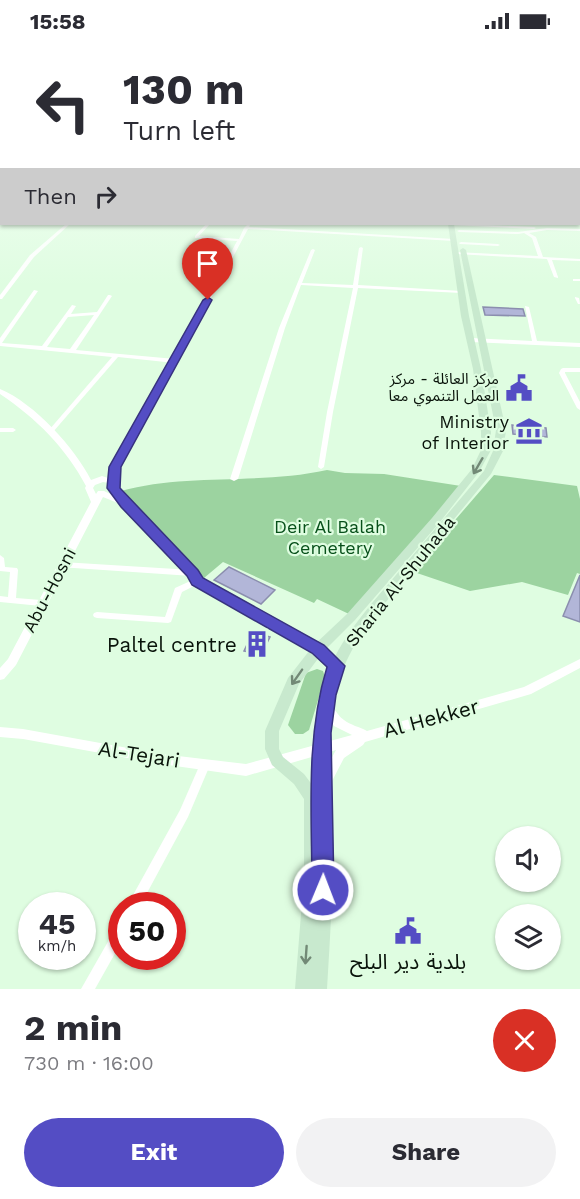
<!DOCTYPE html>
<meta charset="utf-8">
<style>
body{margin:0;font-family:"Work Sans","Noto Sans Arabic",sans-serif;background:#f2f2f3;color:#2b2b33;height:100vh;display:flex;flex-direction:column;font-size:22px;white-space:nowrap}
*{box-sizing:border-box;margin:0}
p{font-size:20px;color:#7c7c81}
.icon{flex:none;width:33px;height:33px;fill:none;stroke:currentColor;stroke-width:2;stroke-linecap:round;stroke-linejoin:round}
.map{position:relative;height:947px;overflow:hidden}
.drawer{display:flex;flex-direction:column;background:#fff;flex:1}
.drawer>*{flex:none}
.top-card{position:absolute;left:0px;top:0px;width:580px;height:183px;box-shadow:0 2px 4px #0004;background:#fff;color:#2b2b33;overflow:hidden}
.buttons{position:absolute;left:495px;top:784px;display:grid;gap:12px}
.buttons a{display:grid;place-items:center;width:66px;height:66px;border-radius:50%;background:#fff;box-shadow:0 2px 4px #0004;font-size:30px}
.speed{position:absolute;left:18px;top:850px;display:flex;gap:12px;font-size:30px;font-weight:700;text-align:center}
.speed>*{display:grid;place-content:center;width:78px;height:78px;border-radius:50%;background:#fff;box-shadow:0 2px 4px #0004;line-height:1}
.speed small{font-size:15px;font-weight:400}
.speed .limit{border:9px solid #d22;background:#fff;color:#111}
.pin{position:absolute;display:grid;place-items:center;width:51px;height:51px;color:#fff;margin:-62px -26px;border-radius:50% 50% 50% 0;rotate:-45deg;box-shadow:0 0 6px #0007}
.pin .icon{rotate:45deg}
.me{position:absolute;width:66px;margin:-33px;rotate:1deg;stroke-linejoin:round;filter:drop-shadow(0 0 4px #0008)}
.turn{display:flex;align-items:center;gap:21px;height:126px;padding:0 24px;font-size:27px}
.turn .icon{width:78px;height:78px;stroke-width:2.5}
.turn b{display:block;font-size:42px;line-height:51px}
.then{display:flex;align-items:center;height:57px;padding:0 24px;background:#0003;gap:12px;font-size:22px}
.round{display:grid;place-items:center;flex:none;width:63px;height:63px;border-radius:32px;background:#f2f2f3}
.summary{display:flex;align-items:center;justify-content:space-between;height:102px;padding:0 24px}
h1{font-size:36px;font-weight:700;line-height:45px}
.primary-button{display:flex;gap:12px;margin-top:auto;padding:12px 24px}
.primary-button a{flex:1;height:69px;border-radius:36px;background:#544dc4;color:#fff;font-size:24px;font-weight:700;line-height:69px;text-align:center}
.primary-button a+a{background:#f2f2f3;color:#2b2b33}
.status{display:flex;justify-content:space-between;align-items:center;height:42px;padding:0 30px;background:#fff;direction:ltr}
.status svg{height:16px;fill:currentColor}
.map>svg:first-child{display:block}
</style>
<div class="status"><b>15:58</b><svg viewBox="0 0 49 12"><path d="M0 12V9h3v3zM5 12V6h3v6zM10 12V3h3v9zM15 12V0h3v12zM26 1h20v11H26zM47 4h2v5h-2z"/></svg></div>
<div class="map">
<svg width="580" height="947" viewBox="0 0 580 947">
<rect width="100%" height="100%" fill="#dffde1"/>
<g fill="#9cd3a0">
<path d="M327,428l18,3 39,1 77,12 -112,128 -32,-15 -3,4 -91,-41 -19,16 -83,-87c64,-18 139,-6 206,-21z"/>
<path d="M494,433l83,11 3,13v75l-3,-1 -9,22 -46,-13 -52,9 -59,-20z"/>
<path d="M317,627l6,2 2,6 -16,53 -6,4h-8l-7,-9 18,-52z"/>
</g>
<g fill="#b2b6d8" stroke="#8b8eae" stroke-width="1.5">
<path d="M483,265l40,2 2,7 -40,-1z"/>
<path d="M512,383l34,3 1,9 -34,-3z"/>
<path d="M229,525l46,23 -14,14 -47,-24z"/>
<path d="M580,533v47l-17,-6z"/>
<path d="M253,590l17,5 -9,18 -17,-4z"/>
</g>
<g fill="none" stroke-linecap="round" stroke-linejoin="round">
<g fill="#fff" fill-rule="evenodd">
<rect x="579" y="111" width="1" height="1"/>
<rect x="579" y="167" width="1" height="2"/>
<path d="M66,182h4l-36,33 -32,42h-2v-4l30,-40z"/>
<path d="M206,182h4l-11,12 40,3 5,-11 4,-4 2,1 -1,2 205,12 2,1 -2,1 -206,-12 -38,71 -2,1 -2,-1 31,-59 -42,-3v-2z"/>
<path d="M449,182h16l69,3 2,1 -2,1 -83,-4z"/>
<path d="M547,186l33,1v2l-33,-1 -18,3 7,4 7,20 37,2v2l-28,-1 6,17v1l-4,-1 -7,-18 -91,-5 -2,-1 2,-1 82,4 -6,-18 -8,-5 -6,1 -59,-2 -2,-1 2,-1 59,2z"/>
<path d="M461,200l37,2 2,1 -2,1 -38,-2 -1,-1z"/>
<path d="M361,205l2,1 -5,37 104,6 2,1 -2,1 -104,-5 -25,124 -9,55 -3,2 -3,-2 9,-55 26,-124 -52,-3 -16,43 -47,151 -4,2 -4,-2 49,-151 32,-78 2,-1 2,1 -13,33 51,2 6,-37z"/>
<rect x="573" y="237" width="7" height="2"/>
<path d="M34,248l4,1 -36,52 40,3 30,-41 4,1 -5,8 26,-2 11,-17h2l2,1 -36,54 99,9 3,2 -3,2 -57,-6 -65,75h-4l-1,-1 1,-1 63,-73 -112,-11v-8zM94,273l-24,34 -23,-2 21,-30z"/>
<path d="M575,255l4,1 1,6h-2l-3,-6z"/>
<path d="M525,264l4,1 8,34 43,2v4l-109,-5 -3,-2 3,-2 61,3z"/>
<path d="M563,326h17v4h-15v1l15,29v8l-3,-2 -18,-35 2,-4z"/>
<path d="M0,386h13l3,2 -3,2h-13z"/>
<path d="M0,513l4,3 1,9 12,1 1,2 -2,28 25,2 3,1 1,2 -1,2 -3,1 -41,-4v-6l8,1 2,-25 -10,-1z"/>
<path d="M62,520l130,8 3,1 1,2 -1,2 -3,1 -133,-9 -1,-2 1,-2z"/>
<path d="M197,536l3,1 1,2 -1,2 -18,9 -11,30 -3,1 -71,-5 -3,-1 -1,-2 1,-2 3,-1 68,5 10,-29z"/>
<path d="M205,718l4,2 1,3 -22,52 -48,89h-13l53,-96 21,-48z"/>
<path d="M122,880v19l-27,48h-14l37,-65z"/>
</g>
<g fill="#fff" fill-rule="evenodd">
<path d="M206,257l5,1 -92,167 -3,14 2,4 -1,2 84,92 121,67 20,20 -2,3 -4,1 -4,-1 -18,-17 -121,-69 -68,-77 -22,-9 -87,168 -12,14 -4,1v-12l8,-9 83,-157 -6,-14 1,-2c-20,-38 -50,-68 -86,-92v-5c34,14 75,59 91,91l11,-4 6,2 3,-11 10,-20zM103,440l6,1 1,3 -1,2 7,9 -12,-6h-6l-2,3 -3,-6 2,-3z"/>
<path d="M580,617v9l-49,26 -166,48 -2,3 -19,13 -13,25 -5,2 -5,-2 -1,-4 16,-29 -90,26 -85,-12 -138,-25 -23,-2v-10l23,2 138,25 85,10 106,-29 -18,-9 -15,-19 2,-3c12,-3 14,10 23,16 6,5 16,7 23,11l157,-44z"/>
</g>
<g fill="#c8e9ce" fill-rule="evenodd">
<rect x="579" y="123" width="1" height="2"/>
<path d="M448,182h6l15,92 12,53 10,63v18l-12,22 -39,50 -85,98 -32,32 -24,32 -20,47v18l4,8 21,17 12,16c-1,-36 -2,-73 9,-109 14,-44 47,-77 76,-112 28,-33 55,-65 83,-98l9,-20 3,-21 -36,-180 3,-2 3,2 40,180 -3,21 -12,23 -128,156c-9,16 -18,32 -24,49 -18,52 -6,110 -6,164 0,49 -3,97 -6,146h-32l9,-112v-78l-10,-15 -22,-19 -7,-16v-18l23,-53 25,-32 34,-32 85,-96 40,-49 9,-19v-18l-8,-63 -12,-53z"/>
</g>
<rect fill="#6ec67c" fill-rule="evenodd" x="579" y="126" width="1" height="4"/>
</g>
<defs><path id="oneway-shaft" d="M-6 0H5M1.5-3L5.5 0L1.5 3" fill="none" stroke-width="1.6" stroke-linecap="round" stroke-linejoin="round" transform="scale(1.5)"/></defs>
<g stroke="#728976">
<use href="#oneway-shaft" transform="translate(478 424) rotate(120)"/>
<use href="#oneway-shaft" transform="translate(297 635) rotate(125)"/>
<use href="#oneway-shaft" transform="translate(306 913) rotate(94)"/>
</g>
<linearGradient id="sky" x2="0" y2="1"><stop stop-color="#75afb8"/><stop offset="0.46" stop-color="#f1fef2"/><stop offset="1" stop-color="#f1fef2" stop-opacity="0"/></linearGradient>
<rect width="580" height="243" fill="url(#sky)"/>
<path fill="#544dc4" stroke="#37327f" stroke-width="1.5" d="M208,255l4,3 -91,167 -1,21 78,82 5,8 121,67 21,21 -9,29 -5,38 3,157 -3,7 -8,3 -7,-3 -4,-7c0,-75 -7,-151 15,-223l-15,-14 -120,-68 -5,-9 -66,-69 -14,-19 2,-21 94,-167z"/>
<defs>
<symbol id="civic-bare" viewBox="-9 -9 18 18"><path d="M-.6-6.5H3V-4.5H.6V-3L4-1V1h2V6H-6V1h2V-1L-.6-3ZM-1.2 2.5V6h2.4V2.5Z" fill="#544dc4" stroke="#dffde1" stroke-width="2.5" paint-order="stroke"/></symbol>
<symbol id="museum-bare" viewBox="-9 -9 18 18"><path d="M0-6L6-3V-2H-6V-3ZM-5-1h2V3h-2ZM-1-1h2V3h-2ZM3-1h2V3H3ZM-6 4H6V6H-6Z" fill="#544dc4" stroke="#dffde1" stroke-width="2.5" paint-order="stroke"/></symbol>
<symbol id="building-bare" viewBox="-9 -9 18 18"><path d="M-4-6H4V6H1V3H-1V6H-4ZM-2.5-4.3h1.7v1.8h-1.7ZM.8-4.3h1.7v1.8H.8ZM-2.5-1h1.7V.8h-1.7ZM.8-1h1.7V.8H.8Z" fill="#544dc4" stroke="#dffde1" stroke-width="2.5" paint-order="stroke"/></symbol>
</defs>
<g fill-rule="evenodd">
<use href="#civic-bare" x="500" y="327" width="38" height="38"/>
<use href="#museum-bare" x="510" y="370" width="38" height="38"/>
<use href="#building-bare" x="238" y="583" width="38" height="38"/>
<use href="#civic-bare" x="389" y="870" width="38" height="38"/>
</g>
<g text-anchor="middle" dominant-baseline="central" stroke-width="4.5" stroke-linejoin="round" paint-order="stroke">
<g font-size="15" fill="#09130a" stroke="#dffde1" text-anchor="end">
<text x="499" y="337">مركز العائلة - مركز<tspan x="499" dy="17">العمل التنموي معا</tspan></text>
</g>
<g font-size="18" fill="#09130a" stroke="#dffde1" text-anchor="end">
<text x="509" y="379">Ministry<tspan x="509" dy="21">of Interior</tspan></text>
</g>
<g font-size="18" fill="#07501a" stroke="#dffde1">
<text x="330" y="484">Deir Al Balah<tspan x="330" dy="21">Cemetery</tspan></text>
</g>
<g font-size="18" fill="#09130a" stroke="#dffde1">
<text transform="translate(400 539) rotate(-51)">Sharia Al-Shuhada</text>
<text transform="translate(49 548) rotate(-62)">Abu-Hosni</text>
</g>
<g font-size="21" fill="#09130a" stroke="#dffde1" text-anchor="end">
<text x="237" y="602">Paltel centre</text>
<text x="408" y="919" text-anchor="middle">بلدية دير البلح</text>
</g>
<g font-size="21" fill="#09130a" stroke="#dffde1">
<text transform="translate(431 676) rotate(-15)">Al Hekker</text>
<text transform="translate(139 712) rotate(9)">Al-Tejari</text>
</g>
</g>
</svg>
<div class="buttons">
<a><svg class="icon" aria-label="sound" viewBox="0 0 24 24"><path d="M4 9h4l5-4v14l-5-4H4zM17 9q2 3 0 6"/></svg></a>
<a><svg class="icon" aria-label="layers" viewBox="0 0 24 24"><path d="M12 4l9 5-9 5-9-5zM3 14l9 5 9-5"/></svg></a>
</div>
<div class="speed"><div>45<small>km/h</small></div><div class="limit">50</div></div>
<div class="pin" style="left:208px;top:258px;background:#d93025"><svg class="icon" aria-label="arrive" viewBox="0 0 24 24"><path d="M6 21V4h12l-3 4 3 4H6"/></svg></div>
<svg class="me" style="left:323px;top:848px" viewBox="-20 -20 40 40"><circle r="17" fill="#544dc4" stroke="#fff" stroke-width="3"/><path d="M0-11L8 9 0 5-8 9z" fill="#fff"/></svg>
<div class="top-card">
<div class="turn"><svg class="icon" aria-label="left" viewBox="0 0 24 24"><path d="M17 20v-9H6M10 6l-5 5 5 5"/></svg><div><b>130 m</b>Turn left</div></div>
<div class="then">Then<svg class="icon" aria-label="right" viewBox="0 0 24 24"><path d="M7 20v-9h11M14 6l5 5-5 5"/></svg></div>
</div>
</div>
<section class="drawer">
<div class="summary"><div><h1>2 min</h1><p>730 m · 16:00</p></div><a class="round" style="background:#d93025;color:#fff"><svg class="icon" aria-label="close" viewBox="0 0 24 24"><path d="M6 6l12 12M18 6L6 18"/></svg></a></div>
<div class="primary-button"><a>Exit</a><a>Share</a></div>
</section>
